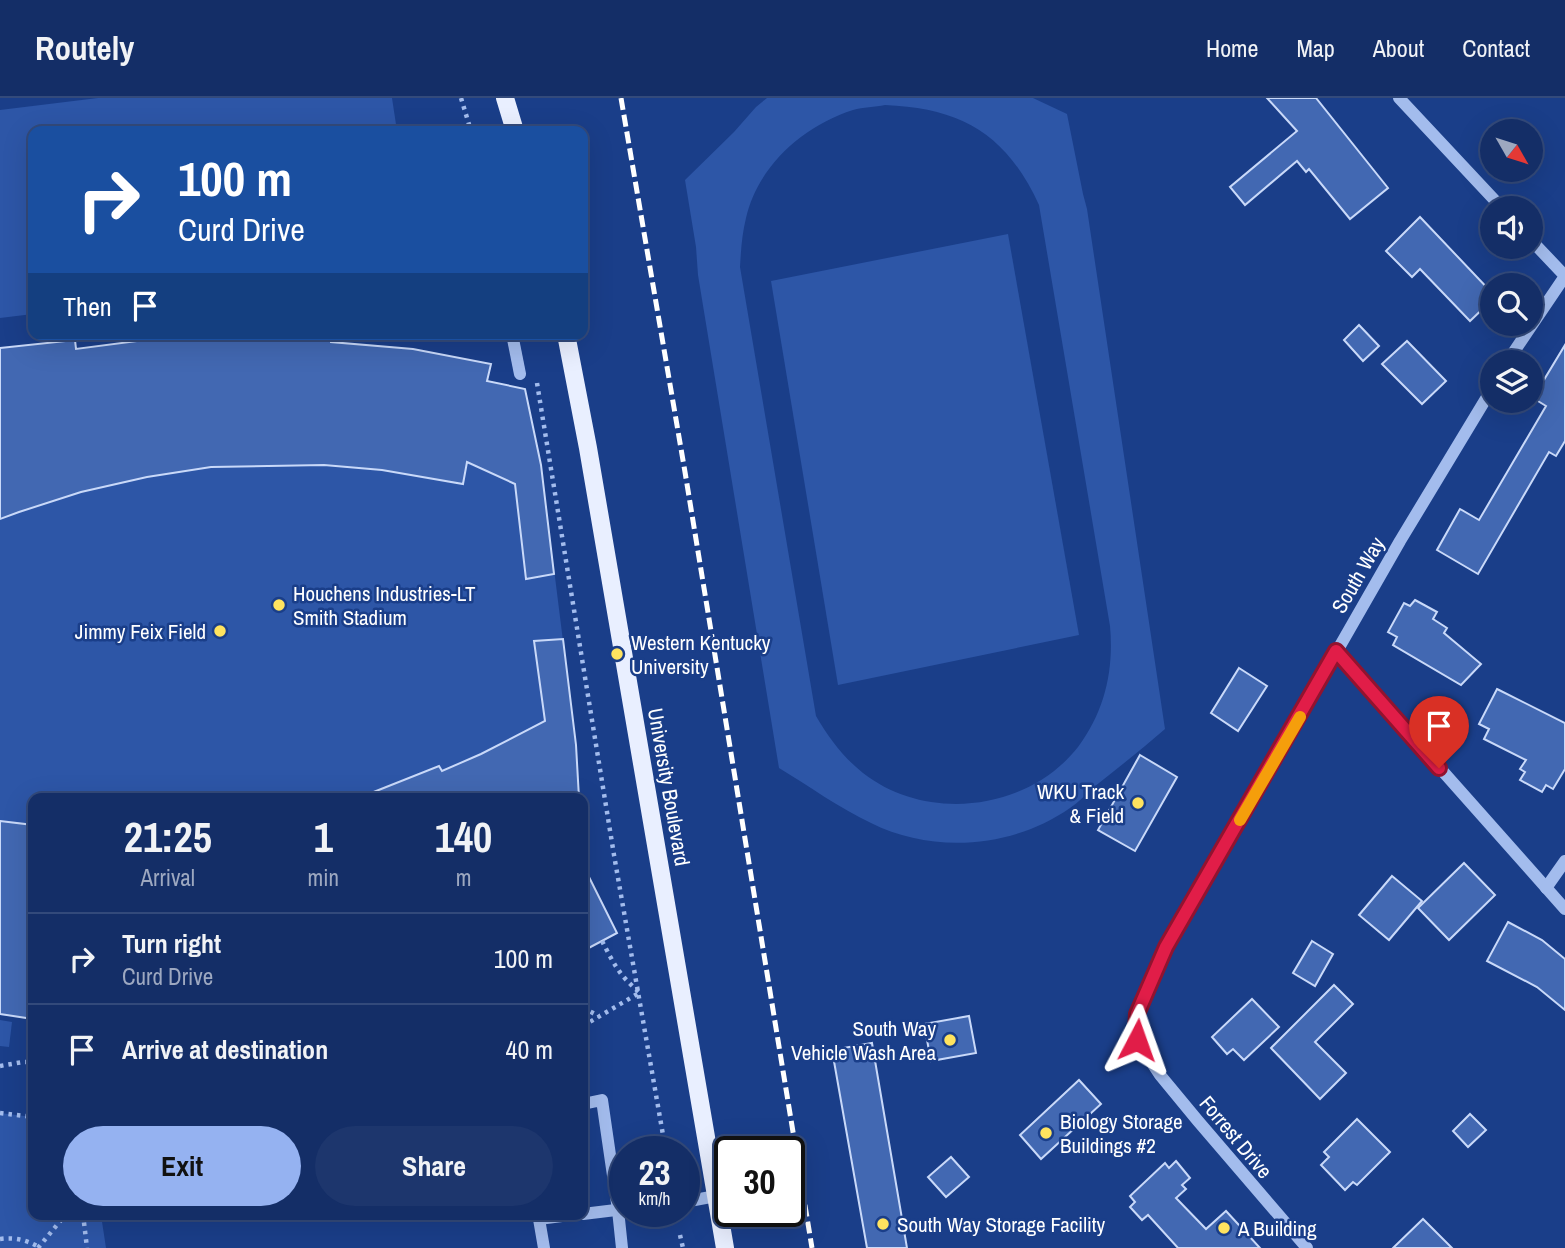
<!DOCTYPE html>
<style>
body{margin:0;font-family:"Archivo Narrow",sans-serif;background:#1d366d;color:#f1f3f6;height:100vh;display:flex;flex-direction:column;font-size:26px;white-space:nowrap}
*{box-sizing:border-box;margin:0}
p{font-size:23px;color:#9da8c0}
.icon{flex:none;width:38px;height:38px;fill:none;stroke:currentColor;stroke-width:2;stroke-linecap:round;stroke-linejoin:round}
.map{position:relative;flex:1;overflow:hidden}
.panel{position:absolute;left:28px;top:695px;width:560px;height:427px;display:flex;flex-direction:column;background:#142e67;border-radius:14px;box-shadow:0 7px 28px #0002,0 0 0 2px #334a7b}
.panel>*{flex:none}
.top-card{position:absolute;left:28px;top:28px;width:560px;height:214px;border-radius:14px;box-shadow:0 7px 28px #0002,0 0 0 2px #334a7b;background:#1a4fa0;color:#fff;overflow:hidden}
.needle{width:46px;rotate:129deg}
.buttons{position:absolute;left:1480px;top:21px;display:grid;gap:14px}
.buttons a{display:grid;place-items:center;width:63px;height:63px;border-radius:50%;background:#142e67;box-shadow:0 7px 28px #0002,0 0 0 2px #334a7b;font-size:35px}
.speed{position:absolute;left:609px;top:1038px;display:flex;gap:14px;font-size:35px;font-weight:700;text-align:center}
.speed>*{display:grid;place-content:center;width:91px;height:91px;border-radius:50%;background:#142e67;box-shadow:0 7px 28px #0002,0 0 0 2px #334a7b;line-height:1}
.speed small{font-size:18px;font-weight:400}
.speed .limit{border:4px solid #111;border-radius:10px;background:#fff;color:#111}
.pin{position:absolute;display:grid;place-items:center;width:60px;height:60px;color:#fff;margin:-72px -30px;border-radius:50% 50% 50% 0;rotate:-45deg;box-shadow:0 0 7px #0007}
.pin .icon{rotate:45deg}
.me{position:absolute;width:77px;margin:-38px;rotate:4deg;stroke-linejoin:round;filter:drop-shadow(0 0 5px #0008)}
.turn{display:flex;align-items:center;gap:24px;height:147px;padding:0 35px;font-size:32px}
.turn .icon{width:91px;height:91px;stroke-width:2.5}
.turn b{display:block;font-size:49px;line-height:60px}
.then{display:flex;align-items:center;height:66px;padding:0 35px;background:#0003;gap:14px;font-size:26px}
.eta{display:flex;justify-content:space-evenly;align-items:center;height:119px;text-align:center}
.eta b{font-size:42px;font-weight:700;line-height:49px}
.primary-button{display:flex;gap:14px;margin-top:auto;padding:14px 35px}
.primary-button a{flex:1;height:80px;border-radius:42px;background:#95b2f1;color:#111;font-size:28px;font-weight:700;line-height:80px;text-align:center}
.primary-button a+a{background:#1d366d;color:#f1f3f6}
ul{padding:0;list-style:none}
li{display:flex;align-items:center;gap:21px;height:91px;padding:0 35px;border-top:2px solid #334a7b}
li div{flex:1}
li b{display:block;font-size:26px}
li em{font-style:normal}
header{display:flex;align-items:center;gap:42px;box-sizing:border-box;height:98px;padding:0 35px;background:#142e67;border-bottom:2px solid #334a7b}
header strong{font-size:33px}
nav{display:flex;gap:38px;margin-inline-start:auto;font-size:24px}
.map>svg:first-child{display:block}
</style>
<header>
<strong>Routely</strong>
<nav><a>Home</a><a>Map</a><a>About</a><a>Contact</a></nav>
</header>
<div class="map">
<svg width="1565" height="1150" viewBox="0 0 1565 1150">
<rect width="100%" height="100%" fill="#1a3e89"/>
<g fill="#2d56a7" fill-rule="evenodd">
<path d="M98,0h294l5,33h-364v183l-33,4v-208z"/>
<path d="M767,0h266l34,16 16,80 4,15 78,520c-23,20 -47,39 -71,58 -8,7 -15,15 -24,21 -57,40 -137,46 -199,15 -32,-15 -62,-37 -92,-55l-81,-493 -2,-28 -11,-67 49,-48 22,-25zM885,7c77,3 122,30 154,100l71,421c4,44 -5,85 -32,121 -50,64 -151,76 -215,26 -20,-16 -34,-35 -47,-57l-76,-449c1,-17 2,-33 6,-49 12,-52 57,-92 107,-108 10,-3 22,-3 32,-5z"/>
<path d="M1008,136l71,401 -241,50 -67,-404z"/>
<path d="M191,236h140v8l82,7 78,15 -7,35 11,4 5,-19 25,5 16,76 35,280 3,53h-546v221l-33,-4v-667l75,-8 2,9z"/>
<path d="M0,922l12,2 -3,25 -9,-1z"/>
<path d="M0,1015l33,4v97l68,1 5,33h-106z"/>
</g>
<g fill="#4268b2" stroke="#c9d9f9" stroke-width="2">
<path d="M1267,0h49l72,90 -38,31 -41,-50 -3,3 -9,-11 -52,44 -15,-18 67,-56z"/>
<path d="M1420,119l73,77v5l-23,22 -50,-52 -8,8 -26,-26z"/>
<path d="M1359,227l20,21 -16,15 -19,-21z"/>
<path d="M191,236h140v8l82,7 78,15 -4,17 38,8 16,76 13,109 -28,5 -11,-95 -48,-22 -4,22 -81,-14 -58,-5 -113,2 -64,10 -66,15 -62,20 -19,7v-171l75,-8 1,9z"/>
<path d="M1407,243l39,40 -24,23 -40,-40z"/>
<path d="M1565,247v96l-9,15 -7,-4 -71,122 -41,-24 23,-41 19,11 67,-114 -13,-8z"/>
<path d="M1415,502l22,12 -4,7 14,9 -3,5 37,31 -20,21 -68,-40 4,-8 -9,-5 16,-29 6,3z"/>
<path d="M563,541l13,106 3,53h-218v-1l78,-31 3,5 39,-17 64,-33 -11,-80z"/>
<path d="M1239,570l28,18 -29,45 -27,-18z"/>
<path d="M1497,591l68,34v46l-12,20 -7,-4 -4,7 -22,-12 5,-8 -5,-3 6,-9 -42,-21 5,-10 -10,-5z"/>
<path d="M1140,657l37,22 -42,74 -37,-21z"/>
<path d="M0,723l33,4v194l-33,-5z"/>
<path d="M1464,765l31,32 -46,45 -31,-32z"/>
<path d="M583,767l34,68 -34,18z"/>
<path d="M1392,778l30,25 -33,39 -30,-25z"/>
<path d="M1508,824l34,18 23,19v51l-28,-23 -50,-26z"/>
<path d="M1312,843l21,13 -18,32 -22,-13z"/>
<path d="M1334,887l19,19 -38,38 31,31 -26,26 -49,-51z"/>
<path d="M1252,901l27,28 -35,33 -11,-11 -6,5 -15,-17z"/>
<path d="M969,918l7,37 -45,8 -7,-37z"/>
<path d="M872,945l22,129 13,76h-40l-35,-198z"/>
<path d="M1079,982l22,24 -60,55 -21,-24z"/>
<path d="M1470,1016l16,16 -18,17 -15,-16z"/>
<path d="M1357,1021l33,33 -33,33 -4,-3 -8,8 -24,-25 8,-8 -5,-5z"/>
<path d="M951,1059l18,20 -23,20 -18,-20z"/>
<path d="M1176,1063l14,17 -8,7 4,4 -10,9 30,31 20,-18 34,37h-82l-30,-33 -6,5 -12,-13 5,-5 -5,-6 35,-33 4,5z"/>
<path d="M1423,1121l29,29h-59z"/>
</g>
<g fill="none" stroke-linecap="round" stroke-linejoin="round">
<g stroke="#a3bced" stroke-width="4.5" stroke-dasharray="3.5 5" stroke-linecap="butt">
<path d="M461,0l10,33"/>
<path d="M537,285l77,472 52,297"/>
<path d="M602,843c12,23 17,34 37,51"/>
<path d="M583,910l16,8"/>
<path d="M29,920l4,6"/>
<path d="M583,928l56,-33"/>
<path d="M0,968l23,-4h10"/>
<path d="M0,1015l33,4"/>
<path d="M83,1116l4,34"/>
<path d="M680,1137l3,13"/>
<path d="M0,1141c15,-2 26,1 39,8"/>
<path d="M38,1150l28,-34"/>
</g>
<g stroke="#a3bced" stroke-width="12">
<path d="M1399,0l103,110"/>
<path d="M512,236l8,40"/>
<path d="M1507,264l58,-86 -34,-36"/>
<path d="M1336,553l229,258"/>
<path d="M1546,790l19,-27"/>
<path d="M583,1006l19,-4 16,110 4,38"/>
<path d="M684,1104l32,-6"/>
<path d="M538,1116l1,5 38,-5"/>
<path d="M583,1116l41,-5"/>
<path d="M539,1121l5,29"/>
<path d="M1307,1150l-109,-127 -38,-46 -23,-35 -1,-8 1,-18 18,-44 25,-49 90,-153 130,-227 93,-154"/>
</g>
<g stroke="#e9efff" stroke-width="18">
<path d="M505,0l10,33"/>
<path d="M566,236l22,114 137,800"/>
</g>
<path stroke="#fff" stroke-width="5" stroke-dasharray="12 5" stroke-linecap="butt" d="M621,0l64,374 127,776"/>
</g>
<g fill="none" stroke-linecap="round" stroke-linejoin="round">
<defs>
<path id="route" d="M1137,942l-1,-9 1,-17 29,-67 170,-296 103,117"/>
</defs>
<use href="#route" stroke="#92132f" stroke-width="18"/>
<use href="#route" stroke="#e11d48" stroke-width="12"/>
<path stroke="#f59e0b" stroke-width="12" d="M1240,722l60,-103"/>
</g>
<g fill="#ffe35f" stroke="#1a3e89" stroke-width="2.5">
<circle cx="279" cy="507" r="7"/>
<circle cx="220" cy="533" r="7"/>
<circle cx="617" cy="556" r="7"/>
<circle cx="1138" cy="705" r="7"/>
<circle cx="950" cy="942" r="7"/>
<circle cx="1046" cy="1035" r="7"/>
<circle cx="883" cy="1126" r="7"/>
<circle cx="1224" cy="1130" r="7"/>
</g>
<g text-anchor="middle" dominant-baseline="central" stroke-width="5" stroke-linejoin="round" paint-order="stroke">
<g font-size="21" fill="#fff" stroke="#1a3e89">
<text transform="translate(1358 477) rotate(-60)">South Way</text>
<text transform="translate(669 689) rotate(80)">University Boulevard</text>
<text transform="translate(1236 1039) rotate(50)">Forrest Drive</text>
</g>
<g font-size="21" fill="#fff" stroke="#1a3e89" text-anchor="start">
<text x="293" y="495">Houchens Industries-LT<tspan x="293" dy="24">Smith Stadium</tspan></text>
<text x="206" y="533" text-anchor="end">Jimmy Feix Field</text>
<text x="631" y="544">Western Kentucky<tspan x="631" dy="24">University</tspan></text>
<text x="1124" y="693" text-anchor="end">WKU Track<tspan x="1124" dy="24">&amp; Field</tspan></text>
<text x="936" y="930" text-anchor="end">South Way<tspan x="936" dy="24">Vehicle Wash Area</tspan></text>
<text x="1060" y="1023">Biology Storage<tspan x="1060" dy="24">Buildings #2</tspan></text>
<text x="897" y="1126">South Way Storage Facility</text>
<text x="1238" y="1130">A Building</text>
</g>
</g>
</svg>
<div class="buttons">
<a><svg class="needle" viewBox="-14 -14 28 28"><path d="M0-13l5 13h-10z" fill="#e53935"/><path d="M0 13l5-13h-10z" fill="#9da8c0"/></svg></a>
<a><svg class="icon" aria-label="sound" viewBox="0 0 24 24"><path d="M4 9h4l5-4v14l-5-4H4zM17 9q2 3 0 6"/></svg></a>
<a><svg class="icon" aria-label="search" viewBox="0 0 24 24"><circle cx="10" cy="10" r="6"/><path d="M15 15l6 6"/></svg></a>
<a><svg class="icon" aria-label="layers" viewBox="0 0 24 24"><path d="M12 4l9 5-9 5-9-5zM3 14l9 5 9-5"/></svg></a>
</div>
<div class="speed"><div>23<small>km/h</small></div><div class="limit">30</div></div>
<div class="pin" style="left:1439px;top:670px;background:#d93025"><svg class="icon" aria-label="arrive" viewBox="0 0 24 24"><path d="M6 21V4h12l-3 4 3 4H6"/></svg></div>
<svg class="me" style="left:1137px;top:942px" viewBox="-20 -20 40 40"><path d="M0-17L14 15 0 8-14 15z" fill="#e11d48" stroke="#fff" stroke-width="4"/></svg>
<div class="top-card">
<div class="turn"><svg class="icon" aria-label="right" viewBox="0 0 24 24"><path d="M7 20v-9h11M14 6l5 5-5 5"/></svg><div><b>100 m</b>Curd Drive</div></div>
<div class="then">Then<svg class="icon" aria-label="arrive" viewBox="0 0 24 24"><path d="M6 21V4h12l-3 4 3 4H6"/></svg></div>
</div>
<section class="panel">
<div class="eta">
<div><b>21:25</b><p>Arrival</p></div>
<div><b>1</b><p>min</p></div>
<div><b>140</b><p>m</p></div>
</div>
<ul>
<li><svg class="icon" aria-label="right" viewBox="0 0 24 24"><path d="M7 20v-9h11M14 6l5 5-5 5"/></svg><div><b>Turn right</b><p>Curd Drive</p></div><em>100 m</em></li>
<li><svg class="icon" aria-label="arrive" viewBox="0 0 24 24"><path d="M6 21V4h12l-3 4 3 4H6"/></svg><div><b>Arrive at destination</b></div><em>40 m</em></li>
</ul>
<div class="primary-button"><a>Exit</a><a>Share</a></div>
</section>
</div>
